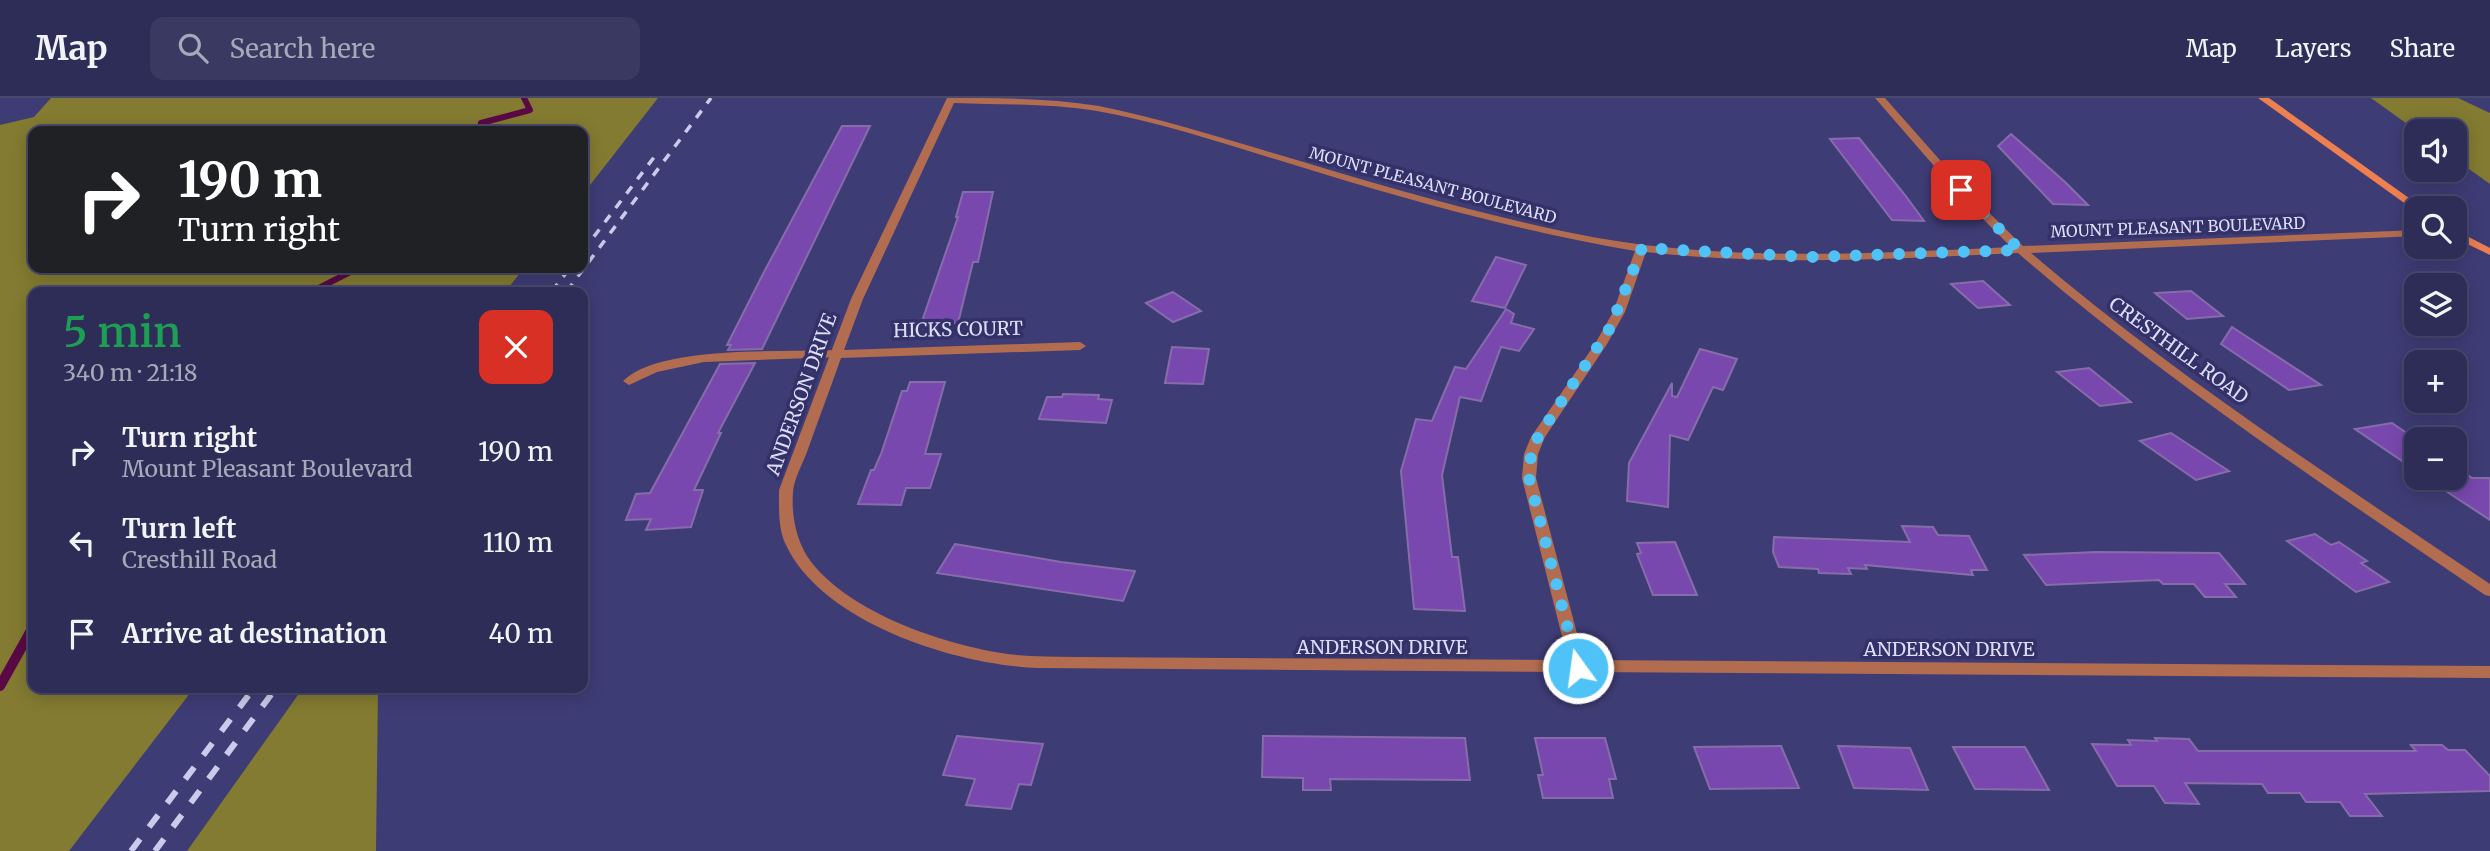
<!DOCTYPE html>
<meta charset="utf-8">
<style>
body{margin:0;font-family:Merriweather,serif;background:#3a3961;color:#f1f3f6;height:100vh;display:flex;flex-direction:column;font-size:26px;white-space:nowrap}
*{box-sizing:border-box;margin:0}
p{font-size:23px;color:#a7a8ba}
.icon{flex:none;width:38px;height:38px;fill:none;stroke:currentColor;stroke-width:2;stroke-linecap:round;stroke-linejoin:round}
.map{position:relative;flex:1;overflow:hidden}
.panel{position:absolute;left:28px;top:189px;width:560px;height:406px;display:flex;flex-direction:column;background:#2e2d58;border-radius:14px;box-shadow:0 4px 18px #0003,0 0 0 2px #49496e}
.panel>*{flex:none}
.top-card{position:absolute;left:28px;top:28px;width:560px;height:147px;border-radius:14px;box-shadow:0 4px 18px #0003,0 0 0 2px #49496e;background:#202124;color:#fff;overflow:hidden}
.controls{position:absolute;left:2404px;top:21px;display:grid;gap:14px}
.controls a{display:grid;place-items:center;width:63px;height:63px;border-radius:14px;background:#2e2d58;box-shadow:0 4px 18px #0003,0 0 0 2px #49496e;font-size:35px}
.pin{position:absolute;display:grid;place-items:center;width:60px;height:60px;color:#fff;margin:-30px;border-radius:14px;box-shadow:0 4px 10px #0006}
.me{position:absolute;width:77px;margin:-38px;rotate:346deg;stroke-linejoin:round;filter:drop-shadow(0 0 5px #0008)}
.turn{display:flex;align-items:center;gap:24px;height:147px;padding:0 35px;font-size:32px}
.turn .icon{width:91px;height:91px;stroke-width:2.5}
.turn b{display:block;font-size:49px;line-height:60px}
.round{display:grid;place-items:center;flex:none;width:74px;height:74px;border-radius:14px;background:#3a3961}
.overview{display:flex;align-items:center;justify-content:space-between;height:119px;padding:0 35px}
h1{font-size:42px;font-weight:600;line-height:52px;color:#1e9e55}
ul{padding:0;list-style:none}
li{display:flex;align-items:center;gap:21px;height:91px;padding:0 35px}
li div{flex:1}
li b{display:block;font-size:26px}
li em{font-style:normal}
header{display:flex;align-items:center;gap:42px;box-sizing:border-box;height:98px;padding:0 35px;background:#2e2d58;border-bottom:2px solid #49496e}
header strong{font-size:33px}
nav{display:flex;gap:38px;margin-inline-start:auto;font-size:24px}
.search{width:490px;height:63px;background:#3a3961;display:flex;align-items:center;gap:18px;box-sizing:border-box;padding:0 24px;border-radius:14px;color:#a7a8ba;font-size:26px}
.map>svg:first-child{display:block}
</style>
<header>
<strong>Map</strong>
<div class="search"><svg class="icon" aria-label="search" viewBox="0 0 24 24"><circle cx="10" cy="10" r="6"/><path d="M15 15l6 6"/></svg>Search here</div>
<nav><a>Map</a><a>Layers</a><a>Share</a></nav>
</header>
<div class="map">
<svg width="2490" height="753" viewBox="0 0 2490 753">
<rect width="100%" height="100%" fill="#3e3c75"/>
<g fill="#837b31">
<path d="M51,0h607l-75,96v-63h-550v137h491l-19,24h-472v396h161l-125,163h-69v-726l34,-8z"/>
<path d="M2371,0h87l32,15v71l-35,-25v-28h-38z"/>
<path d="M303,590h75l-2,163h-189z"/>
</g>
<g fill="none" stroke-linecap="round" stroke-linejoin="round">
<g stroke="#5a0944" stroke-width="6">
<path d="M487,33l-6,-8 49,-13 -6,-12"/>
<path d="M313,193l45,-23"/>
</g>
<path stroke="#5a0944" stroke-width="8" d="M312,194l4,-2"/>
<path stroke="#5a0944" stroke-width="10" d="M0,588l33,-59"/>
</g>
<g fill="#7848ae" stroke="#866daa" stroke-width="2">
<path d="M842,28h28l-108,223 -34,1 3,-5h-4l37,-73z"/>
<path d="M2011,36l54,48 23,23 -35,-1 -55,-58z"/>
<path d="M1859,40l46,57 19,26 -32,-1 -62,-81z"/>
<path d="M963,94h30l-15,70h-5l-15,61 -37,1 37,-107h-2z"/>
<path d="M1496,159l30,8 -21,43 -33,-7z"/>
<path d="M1983,183l27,24 -32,3 -27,-24z"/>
<path d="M2191,193l32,25 -36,3 -32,-26z"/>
<path d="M1173,194l28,19 -28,11 -27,-19z"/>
<path d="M1506,211l8,5 -3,9 23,6 -15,22 -18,-4 -20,54 -21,-4 -18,78 10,82h6l7,54 -51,-2 -13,-138 15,-52 16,2 23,-54 11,2z"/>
<path d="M2232,229l89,58 -32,5 -68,-46z"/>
<path d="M1172,249l37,2 -6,35 -38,-1z"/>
<path d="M1700,251l37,10 -14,31 -10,-3 -25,53 -18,-5 -2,72 -41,-6 2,-38 43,-80v13l5,1z"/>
<path d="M755,265l-37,70h3l-27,57h9l-12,37 -45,3 5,-11 -25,1 10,-26 14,-1 70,-129z"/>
<path d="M2089,270l42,34 -31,4 -43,-34z"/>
<path d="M910,284h35l-20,72h16l-11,34h-24l-5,17 -43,-1 13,-34h3l7,-16 21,-63h5z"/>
<path d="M1063,296l36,1 -1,4 14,1 -6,23 -67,-4 8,-22h15z"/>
<path d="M2392,325l25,17v31l-62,-42z"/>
<path d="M2171,335l58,38 -33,9 -56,-39z"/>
<path d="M2455,368l17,12h18v42l-64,-42h29z"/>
<path d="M1902,428l31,1 5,8 31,1 18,34h-16l2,5 -108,-10 2,4 -19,-1 3,6 -32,-1 -1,-4 -39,-2 -6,-15 1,-15 136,5z"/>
<path d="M2315,436l16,11 8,-3 28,19 -6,2 28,19 -33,10 -69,-51z"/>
<path d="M1675,444l22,53h-44l-16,-41 4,-1 -4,-10z"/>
<path d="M955,446l106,18 74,9 -12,30 -186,-28z"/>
<path d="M2097,454l122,1 26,31h-20l11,13h-31l-11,-13h-31l-4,-4 -113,5 -22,-30z"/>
<path d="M957,638l86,8 -12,41 -12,-1 -8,25 -45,-4 9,-26 -32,-4z"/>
<path d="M1263,638l202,2 5,42 -140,-1 1,11h-28v-12l-41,-1z"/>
<path d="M1535,640h70l11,41h-7l4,19h-70l-5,-23h5z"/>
<path d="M2155,640l34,1 9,12h218l-5,-6h31l6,5h17l25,26v15l-125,3 17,22h-32l-10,-14h-34l-6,-9h-32l-6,-9 -77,-1 14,21 -34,-1 -11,-17h-37l-25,-42 39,1 -3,-5 29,1z"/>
<path d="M1781,648l18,42 -89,1 -16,-42z"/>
<path d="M1838,648l72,2 18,42 -74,-2z"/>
<path d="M1953,649h72l24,43 -74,-1z"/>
</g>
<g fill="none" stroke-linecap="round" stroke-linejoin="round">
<path fill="#b26c50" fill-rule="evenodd" d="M836,252l6,4 -2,3 -136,5 -47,10 -28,13 -6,-4c38,-37 160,-28 213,-31z"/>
<path fill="#b26c50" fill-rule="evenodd" d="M947,0c50,0 103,0 152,8 59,12 117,30 174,47 97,29 194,58 294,79 146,31 296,22 444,15l-50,-50 -86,-99h10l84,95 54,53 394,-16v6l-386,17c144,123 302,225 459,331v12l-5,-1c-160,-109 -321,-215 -467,-342 -124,6 -248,13 -372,-1l-21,60 -18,32 -62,93 -7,17 -2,24 48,182 906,6v12l-906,-6 -6,2 -6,-2 -534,-4c-82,-3 -217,-45 -253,-125 -7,-16 -6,-36 -6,-53l72,-191zM954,5c48,2 96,0 143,8 77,14 155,42 230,64 102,31 204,58 308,76l-22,61 -18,32 -64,93 -7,17 -2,24 46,182 -493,-3c-25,-1 -50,0 -74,-4 -61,-10 -149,-40 -189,-90 -15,-19 -21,-46 -19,-71 1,-13 9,-27 14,-40 11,-31 23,-63 34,-94l239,-8 6,-4 -6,-4 -236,8 19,-51z"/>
<g fill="#ed7f51" fill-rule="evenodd">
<path d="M2258,0h11l154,110 -9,2z"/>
<path d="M2455,132l35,18v7l-35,-17z"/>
</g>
<g stroke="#cacbea" stroke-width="3.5" stroke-dasharray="9 9" stroke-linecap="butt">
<path d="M583,153l72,-95"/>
<path d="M552,193l18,-23"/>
<path d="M567,193l144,-193"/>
</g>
<g stroke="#cacbea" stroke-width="5" stroke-dasharray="11 11" stroke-linecap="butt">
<path d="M552,194l2,-2"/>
<path d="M567,194l2,-2"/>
</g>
<g stroke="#cacbea" stroke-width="6" stroke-dasharray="15 15" stroke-linecap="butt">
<path d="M131,753l123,-163"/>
<path d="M155,753l121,-163"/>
</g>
</g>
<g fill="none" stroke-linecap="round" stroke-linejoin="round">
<path stroke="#4fc3f7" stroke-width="12" stroke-dasharray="0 21.6" d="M1578,570l-49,-190 2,-24 7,-17 72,-109 32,-80 167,9 211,-7 -59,-60"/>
</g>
<g text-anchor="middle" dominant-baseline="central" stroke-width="7" stroke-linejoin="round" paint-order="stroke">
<g font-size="16" fill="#dcdef9" stroke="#343169">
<text transform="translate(1433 87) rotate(15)">MOUNT PLEASANT BOULEVARD</text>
<text transform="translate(2178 129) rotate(-2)">MOUNT PLEASANT BOULEVARD</text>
</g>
<g font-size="19" fill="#dcdef9" stroke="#343169">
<text transform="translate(958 231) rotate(-1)">HICKS COURT</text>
<text transform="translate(2179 252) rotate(36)">CRESTHILL ROAD</text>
<text transform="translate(801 296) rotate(-70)">ANDERSON DRIVE</text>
<text x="1382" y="549">ANDERSON DRIVE</text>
<text x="1949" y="551">ANDERSON DRIVE</text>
</g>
</g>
</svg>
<div class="controls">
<a><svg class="icon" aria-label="sound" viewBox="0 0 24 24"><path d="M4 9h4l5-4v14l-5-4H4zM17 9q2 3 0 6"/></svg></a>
<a><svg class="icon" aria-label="search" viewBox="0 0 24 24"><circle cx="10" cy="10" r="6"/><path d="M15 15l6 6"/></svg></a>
<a><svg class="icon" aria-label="layers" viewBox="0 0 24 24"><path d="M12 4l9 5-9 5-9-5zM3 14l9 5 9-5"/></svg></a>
<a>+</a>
<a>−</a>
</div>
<div class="pin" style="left:1961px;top:92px;background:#d93025"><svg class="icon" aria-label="arrive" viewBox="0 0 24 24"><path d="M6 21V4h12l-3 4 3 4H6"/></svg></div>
<svg class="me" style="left:1578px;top:570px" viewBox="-20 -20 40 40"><circle r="17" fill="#4fc3f7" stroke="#fff" stroke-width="3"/><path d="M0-11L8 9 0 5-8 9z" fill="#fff"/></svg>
<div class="top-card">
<div class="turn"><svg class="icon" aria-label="right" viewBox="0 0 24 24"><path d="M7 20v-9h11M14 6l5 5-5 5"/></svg><div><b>190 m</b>Turn right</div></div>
</div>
<section class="panel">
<div class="overview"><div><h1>5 min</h1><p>340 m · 21:18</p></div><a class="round" style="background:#d93025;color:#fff"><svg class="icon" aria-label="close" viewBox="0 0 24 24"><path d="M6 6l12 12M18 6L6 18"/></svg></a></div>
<ul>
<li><svg class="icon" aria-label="right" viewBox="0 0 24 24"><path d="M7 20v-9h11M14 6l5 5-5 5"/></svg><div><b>Turn right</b><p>Mount Pleasant Boulevard</p></div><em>190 m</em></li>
<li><svg class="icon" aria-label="left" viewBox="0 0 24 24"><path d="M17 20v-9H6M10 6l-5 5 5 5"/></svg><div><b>Turn left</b><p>Cresthill Road</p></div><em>110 m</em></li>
<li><svg class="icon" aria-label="arrive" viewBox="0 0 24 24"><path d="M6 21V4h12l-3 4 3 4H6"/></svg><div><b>Arrive at destination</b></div><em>40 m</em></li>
</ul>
</section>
</div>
